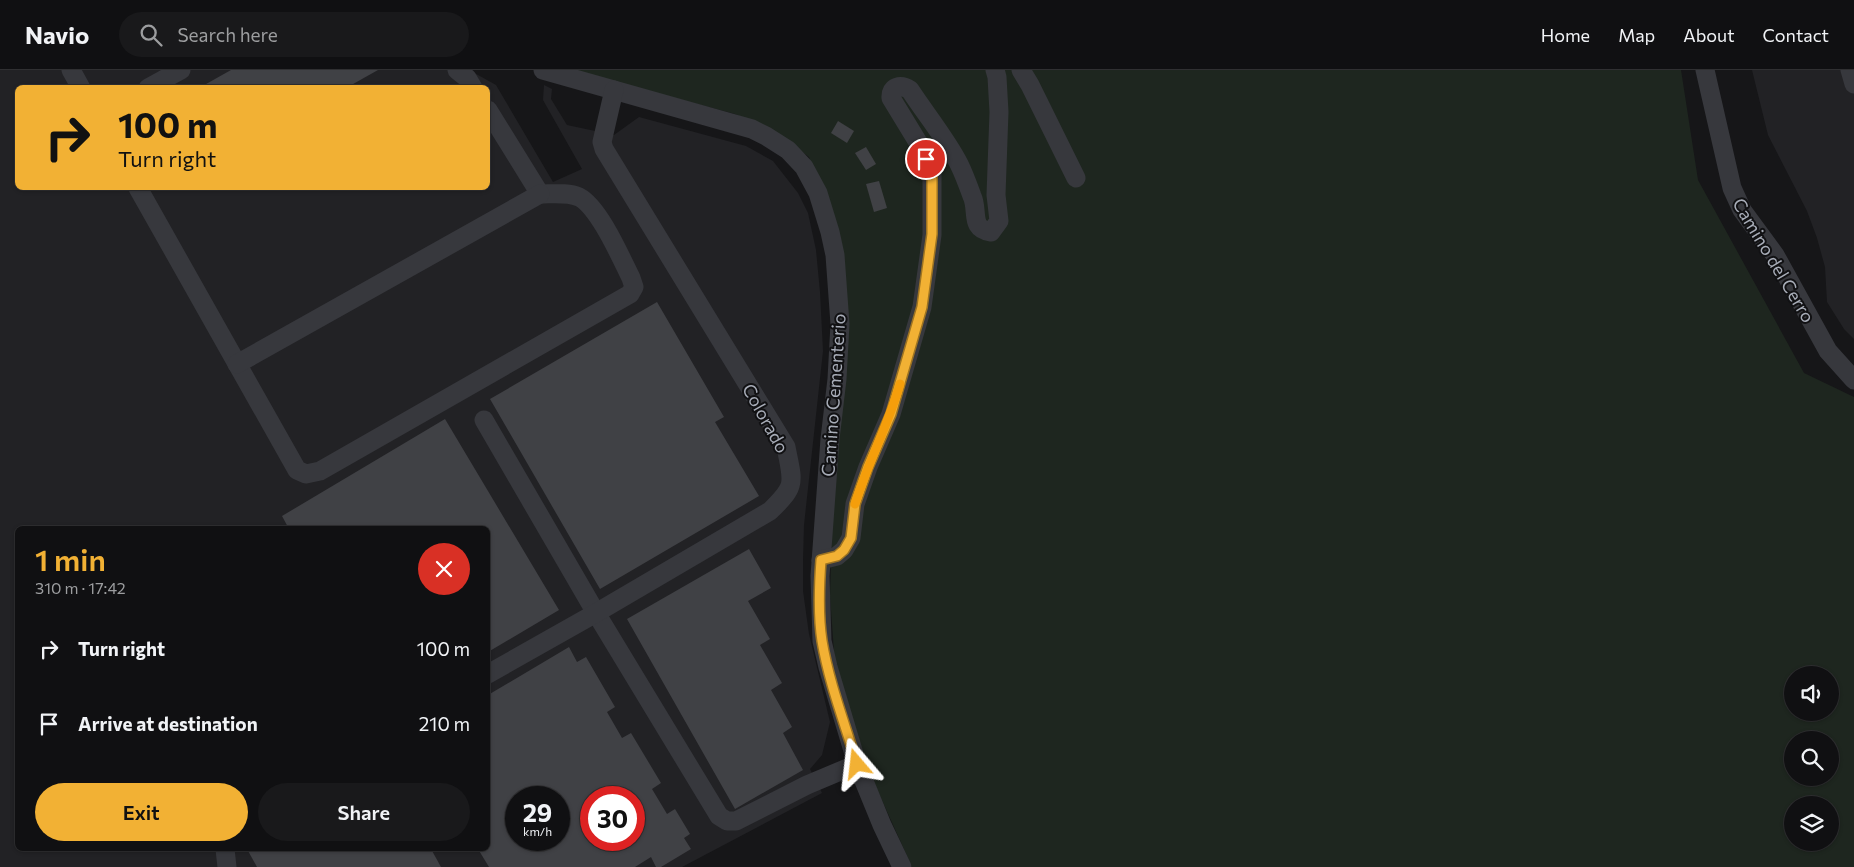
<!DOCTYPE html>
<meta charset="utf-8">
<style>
body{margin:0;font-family:Commissioner,sans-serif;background:#19191b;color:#f1f3f6;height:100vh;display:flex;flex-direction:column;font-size:19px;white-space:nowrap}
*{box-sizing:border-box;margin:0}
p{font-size:16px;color:#9c9d9f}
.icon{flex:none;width:28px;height:28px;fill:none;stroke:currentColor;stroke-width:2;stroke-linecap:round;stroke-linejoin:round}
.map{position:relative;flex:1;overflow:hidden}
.panel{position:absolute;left:15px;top:456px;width:475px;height:325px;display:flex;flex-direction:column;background:#101012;border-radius:8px;box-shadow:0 1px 4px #0004,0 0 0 1px #303032}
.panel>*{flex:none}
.guide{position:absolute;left:15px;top:15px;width:475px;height:105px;border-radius:8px;box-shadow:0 1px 4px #0004,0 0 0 1px #303032;background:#f2b134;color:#111;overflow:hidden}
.buttons{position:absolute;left:1784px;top:596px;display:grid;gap:10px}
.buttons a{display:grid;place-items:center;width:55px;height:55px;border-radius:50%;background:#101012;box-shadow:0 1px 4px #0004,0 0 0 1px #303032;font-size:25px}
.speed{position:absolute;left:505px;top:716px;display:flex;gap:10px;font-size:25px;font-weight:700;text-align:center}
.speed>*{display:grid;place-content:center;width:65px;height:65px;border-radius:50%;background:#101012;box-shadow:0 1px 4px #0004,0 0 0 1px #303032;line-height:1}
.speed small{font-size:12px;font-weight:400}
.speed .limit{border:8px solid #d22;background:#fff;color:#111}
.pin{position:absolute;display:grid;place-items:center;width:42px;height:42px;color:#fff;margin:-21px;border:2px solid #fff;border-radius:50%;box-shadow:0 1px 5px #0007}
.me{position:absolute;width:55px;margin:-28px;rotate:343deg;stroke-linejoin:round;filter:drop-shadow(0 0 4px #0008)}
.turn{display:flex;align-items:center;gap:18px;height:105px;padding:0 20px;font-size:22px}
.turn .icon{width:65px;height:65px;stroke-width:2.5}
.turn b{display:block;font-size:35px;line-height:42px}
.round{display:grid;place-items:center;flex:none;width:52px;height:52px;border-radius:26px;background:#19191b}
.summary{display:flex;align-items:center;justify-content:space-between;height:85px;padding:0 20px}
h1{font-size:30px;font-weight:600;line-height:38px;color:#f2b134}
.button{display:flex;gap:10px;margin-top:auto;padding:10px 20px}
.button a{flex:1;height:58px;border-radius:30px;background:#f2b134;color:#111;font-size:20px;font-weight:600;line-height:58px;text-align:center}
.button a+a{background:#19191b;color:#f1f3f6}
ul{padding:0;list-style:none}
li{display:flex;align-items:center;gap:15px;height:75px;padding:0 20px}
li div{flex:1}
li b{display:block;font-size:19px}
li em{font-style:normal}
header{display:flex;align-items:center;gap:30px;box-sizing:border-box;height:70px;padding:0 25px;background:#101012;border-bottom:1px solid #303032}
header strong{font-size:24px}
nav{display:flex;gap:28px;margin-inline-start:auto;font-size:18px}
.search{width:350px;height:45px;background:#19191b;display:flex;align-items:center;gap:12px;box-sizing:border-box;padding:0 18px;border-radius:28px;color:#9c9d9f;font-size:19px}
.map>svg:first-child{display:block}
</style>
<header>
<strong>Navio</strong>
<div class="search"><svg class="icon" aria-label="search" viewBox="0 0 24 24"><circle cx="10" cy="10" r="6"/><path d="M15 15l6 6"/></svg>Search here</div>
<nav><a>Home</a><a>Map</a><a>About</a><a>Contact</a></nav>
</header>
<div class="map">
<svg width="1854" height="797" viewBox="0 0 1854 797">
<rect width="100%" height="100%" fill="#161618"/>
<g fill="#222225" fill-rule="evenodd">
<path d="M0,0h469l27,15 57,97 29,-13 -39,-69 1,-15 8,4 -1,10 16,26 47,10 25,-18 107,29 27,15 25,32 10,20 8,37 4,42 3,59 -19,174 -1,35v31l6,43 21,88 -8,33 -12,14 12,24 -140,74h-682zM18,18h470v100h-470zM18,459h470v320h-470zM516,728h43v42h-43zM591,728h43v42h-43z"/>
<path d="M1752,0h102v269l-10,-10 -17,-27 -2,-35 -8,-29 -10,-27 -39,-76z"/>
</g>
<path fill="#1e261f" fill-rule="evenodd" d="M569,0h1112l17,110 106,193 50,24v470h-942l-45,-100 -32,-101 -5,-70 10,-351 -31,-88 -35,-26 -39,-17zM1792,605h38v37h-38zM1792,670h38v38h-38zM1792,735h38v37h-38z"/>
<g fill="#404145" fill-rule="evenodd">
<path d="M231,0h147l-32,18h-147z"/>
<path d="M838,51l16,10 -7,12 -16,-10z"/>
<path d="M866,77l10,17 -10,6 -11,-17z"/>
<path d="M879,111l8,27 -13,4 -8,-28z"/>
<path d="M657,232l67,115 -9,5 44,74 -159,93 -110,-190z"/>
<path d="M445,349l114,191 -71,42v-123h-199l-7,-13z"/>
<path d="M749,479l22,39 -23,13 22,38 -10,6 22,38 -11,7 21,37 -9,6 20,37 -68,39 -108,-190z"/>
<path d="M569,577l8,15 9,-5 29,50 -8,5 15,26 9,-5 30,50 -9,6 15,25 8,-5 15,25 -6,4 7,11 -30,18h-5l-5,-10 -16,10h-146l-11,-18h10v-154zM516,728h43v42h-43zM591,728h43v42h-43z"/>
<path d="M247,779h184l10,18h-184z"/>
</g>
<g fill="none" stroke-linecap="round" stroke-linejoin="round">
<g stroke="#37383d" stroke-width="19">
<path d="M71,0l10,18"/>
<path d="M457,0l10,8 6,10"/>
<path d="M543,0l209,59 14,7 22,14 16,17 14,26 12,39 5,23 5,69 -3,55 -7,60 -10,137 2,65 6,26 29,97 25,61 20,42"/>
<path d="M1021,0l9,15 46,93"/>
<path d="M1705,0l27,118 10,22 33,45 53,96 26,29"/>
<path d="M1850,0l4,14"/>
<path d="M148,18l33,-18"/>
<path d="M138,118l159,282 9,4 14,-3 310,-177 4,-7 -3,-9c-10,-20 -32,-71 -52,-81 -11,-5 -27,-3 -39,-3l-52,-84"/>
<path d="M237,294l303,-170"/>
<path d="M484,350l112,193 123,203 8,5h9l71,-36 50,-21"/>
<path d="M821,490l16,-4 7,-6 7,-12 4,-34 13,-37 23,-53 31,-107 10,-72v-60l-13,-31 -28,-46c-1,-12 10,-14 19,-8 15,23 37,50 49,74 5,10 9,21 13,32 7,15 -3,33 19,36l8,-11 -3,-26 3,-83 -2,-35 -2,-7"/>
<path d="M488,604l108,-61 174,-102c27,-26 23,-28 16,-64l-182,-298 -2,-7 12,-52"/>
<path d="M225,779l2,18"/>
</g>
</g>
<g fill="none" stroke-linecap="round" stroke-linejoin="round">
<defs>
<path id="route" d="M857,694c-12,-40 -28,-81 -35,-123 -4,-26 -3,-54 -1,-81l16,-4 7,-6 7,-12 4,-34 13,-37 23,-53 31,-107 10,-73v-59l-6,-16"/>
</defs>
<use href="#route" stroke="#9d7322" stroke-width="12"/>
<use href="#route" stroke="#f2b134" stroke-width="9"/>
<path stroke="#f59e0b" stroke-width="9" d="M855,434c13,-41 33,-79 45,-120"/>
</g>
<g text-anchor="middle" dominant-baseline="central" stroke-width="4" stroke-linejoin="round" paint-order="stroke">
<g font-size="18" fill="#a8adb8" stroke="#111113">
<text transform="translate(1774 190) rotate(59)">Camino del Cerro</text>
<text transform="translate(833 325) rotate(-86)">Camino Cementerio</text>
<text transform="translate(766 348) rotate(61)">Colorado</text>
</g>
</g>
</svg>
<div class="buttons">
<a><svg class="icon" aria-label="sound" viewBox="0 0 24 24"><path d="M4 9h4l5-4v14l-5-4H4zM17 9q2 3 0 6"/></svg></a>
<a><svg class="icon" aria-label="search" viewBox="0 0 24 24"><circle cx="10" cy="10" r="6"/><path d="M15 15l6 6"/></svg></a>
<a><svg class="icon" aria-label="layers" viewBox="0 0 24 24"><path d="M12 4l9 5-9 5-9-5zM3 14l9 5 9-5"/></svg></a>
</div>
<div class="speed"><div>29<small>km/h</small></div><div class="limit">30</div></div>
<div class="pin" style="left:926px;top:89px;background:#d93025"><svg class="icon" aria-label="arrive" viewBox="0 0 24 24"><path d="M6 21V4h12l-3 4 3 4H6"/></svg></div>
<svg class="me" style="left:857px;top:694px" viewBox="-20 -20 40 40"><path d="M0-17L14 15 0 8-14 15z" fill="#f2b134" stroke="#fff" stroke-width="4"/></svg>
<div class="guide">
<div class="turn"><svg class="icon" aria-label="right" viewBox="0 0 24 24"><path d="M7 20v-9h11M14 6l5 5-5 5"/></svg><div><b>100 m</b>Turn right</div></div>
</div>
<section class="panel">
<div class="summary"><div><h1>1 min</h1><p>310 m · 17:42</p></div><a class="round" style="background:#d93025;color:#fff"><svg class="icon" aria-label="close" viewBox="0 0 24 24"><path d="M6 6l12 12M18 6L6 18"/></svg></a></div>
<ul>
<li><svg class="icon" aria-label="right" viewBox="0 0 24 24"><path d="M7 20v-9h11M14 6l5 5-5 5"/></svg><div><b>Turn right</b></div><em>100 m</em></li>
<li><svg class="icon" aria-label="arrive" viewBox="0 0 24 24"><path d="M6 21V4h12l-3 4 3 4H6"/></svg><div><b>Arrive at destination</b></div><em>210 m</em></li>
</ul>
<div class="button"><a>Exit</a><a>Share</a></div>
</section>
</div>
